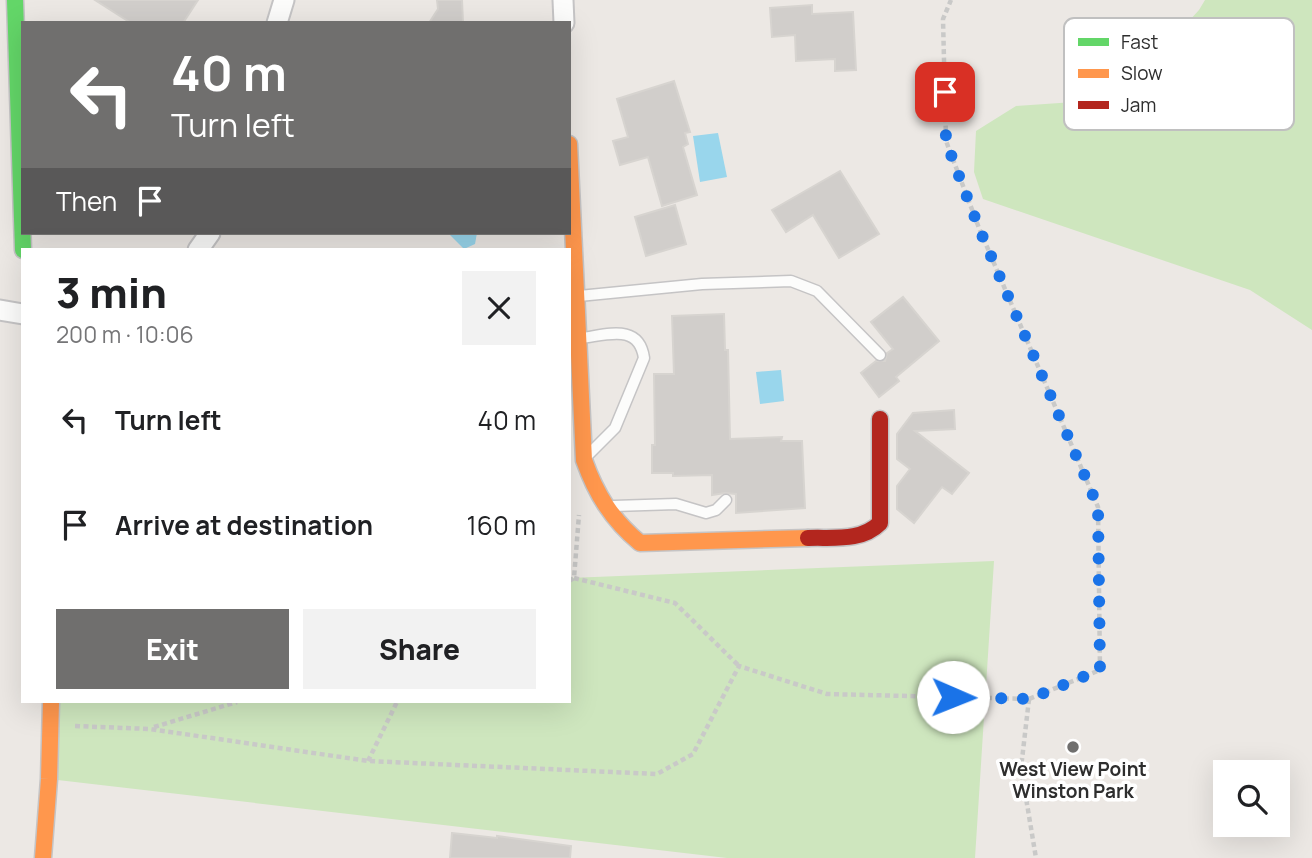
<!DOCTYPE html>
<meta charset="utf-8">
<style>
body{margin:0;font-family:Manrope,sans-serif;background:#f2f2f2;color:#202124;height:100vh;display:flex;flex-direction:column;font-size:26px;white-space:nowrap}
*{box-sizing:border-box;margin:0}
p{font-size:23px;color:#757577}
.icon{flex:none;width:38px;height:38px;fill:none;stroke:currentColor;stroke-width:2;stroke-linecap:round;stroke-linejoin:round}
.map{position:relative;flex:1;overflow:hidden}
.sheet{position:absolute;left:21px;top:248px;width:550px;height:455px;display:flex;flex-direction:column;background:#fff;border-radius:0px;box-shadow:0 7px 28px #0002}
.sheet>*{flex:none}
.banner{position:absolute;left:21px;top:21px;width:550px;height:214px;border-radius:0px;box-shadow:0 7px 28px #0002;background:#706f6e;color:#fff;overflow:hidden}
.tools{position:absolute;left:1213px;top:760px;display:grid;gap:14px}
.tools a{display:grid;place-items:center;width:77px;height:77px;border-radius:0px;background:#fff;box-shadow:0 7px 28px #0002;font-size:35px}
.pin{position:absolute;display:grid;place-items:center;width:60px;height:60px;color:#fff;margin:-30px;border-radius:14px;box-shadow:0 4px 10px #0006}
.me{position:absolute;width:77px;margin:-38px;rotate:91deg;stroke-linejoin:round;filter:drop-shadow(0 0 5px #0008)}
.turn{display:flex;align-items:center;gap:24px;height:147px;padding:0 35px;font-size:32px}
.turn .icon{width:91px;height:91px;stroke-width:2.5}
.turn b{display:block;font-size:49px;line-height:60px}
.then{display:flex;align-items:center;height:66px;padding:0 35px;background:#0003;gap:14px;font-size:26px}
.round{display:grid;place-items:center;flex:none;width:74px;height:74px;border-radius:0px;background:#f2f2f2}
.overview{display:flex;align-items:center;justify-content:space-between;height:119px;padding:0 35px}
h1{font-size:42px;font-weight:800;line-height:52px}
.action{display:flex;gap:14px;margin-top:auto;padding:14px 35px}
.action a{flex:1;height:80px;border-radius:0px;background:#706f6e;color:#fff;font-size:28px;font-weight:800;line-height:80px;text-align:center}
.action a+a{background:#f2f2f2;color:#202124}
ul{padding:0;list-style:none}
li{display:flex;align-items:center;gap:21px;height:105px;padding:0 35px}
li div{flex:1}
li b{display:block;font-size:26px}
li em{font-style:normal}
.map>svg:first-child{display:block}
</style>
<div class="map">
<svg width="1312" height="858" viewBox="0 0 1312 858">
<rect width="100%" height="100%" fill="#ece8e4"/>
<g fill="#cee6be">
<path d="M1205,0h107v330l-62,-40 -267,-91 -9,-27 2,-41 40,-25 58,-4 70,-32 55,-60z"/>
<path d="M994,561l-19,297h-248l-678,-79 2,-77h518v-124z"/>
</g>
<g fill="#99d6ec">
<path d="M718,133l9,44 -27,5 -7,-46z"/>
<path d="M448,233h29l-2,11 -11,5z"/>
<path d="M781,370l3,31 -24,3 -4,-32z"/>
</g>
<g fill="#d1cecb" stroke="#d7d4d0" stroke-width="2">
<path d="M95,0h103l-15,23h-52z"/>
<path d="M437,0h25l1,23h-34l9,-14z"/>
<path d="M812,5v9l41,-2 3,58 -21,1v-12l-39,2 -1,-26 -23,2 -2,-29z"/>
<path d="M674,81l16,51 -5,1 3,11 -5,3 14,48 -35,11 -14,-49 -28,8 -7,-24 15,-4 -11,-38z"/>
<path d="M840,171l39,63 -40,24 -26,-43 -27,17 -14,-22z"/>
<path d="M675,205l11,39 -40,12 -11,-39z"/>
<path d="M903,297l36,44 -43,36 3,4 -20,16 -18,-24 15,-12h9l2,-8 6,-4 -22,-27z"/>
<path d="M724,314l1,36h3l2,89 52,-2 -1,4h21l3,67 -69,5v-19l-11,-1 -13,2v-20l-39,1v-3h-21v-28h3l-1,-71h20l-2,-58z"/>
<path d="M954,410l1,19 -40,2 54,42 -17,21 -10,-7 -28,36 -17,-14v-23l13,-17 -13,-10v-25l16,-21z"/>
<path d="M452,833l45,5v-2l74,10 -1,12h-120z"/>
</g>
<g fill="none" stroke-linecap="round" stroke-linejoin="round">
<defs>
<g id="lane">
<path d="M579,296l123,-12 89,-3 26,10 63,64"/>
<path d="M581,338c26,-3 58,-15 63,20l-29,70 -26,26"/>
<path d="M614,506l62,-2 30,9 10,-3 10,-10"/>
</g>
<g id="street">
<path d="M563,0l1,23"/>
<path d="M277,23l7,-23"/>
<path d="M198,250l12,-17"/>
<path d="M0,310l23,4"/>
</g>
<path id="fast" d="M15,0l8,250"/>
<g id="slow">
<path d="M569,144l15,316c12,34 28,60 56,83l168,-5"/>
<path d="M43,858l6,-79 2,-77"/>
</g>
<path id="jam" d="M808,538c25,-1 53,4 72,-15v-104"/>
</defs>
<use href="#lane" stroke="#c5c4c5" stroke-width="13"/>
<use href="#street" stroke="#c5c4c5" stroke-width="23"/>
<use href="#fast" stroke="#c5c4c5" stroke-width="19"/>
<use href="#slow" stroke="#c5c4c5" stroke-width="19"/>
<use href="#jam" stroke="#c5c4c5" stroke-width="19"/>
<g stroke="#c9c9c8" stroke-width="4.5" stroke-dasharray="5 3.5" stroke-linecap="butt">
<path d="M574,578l101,25 64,63"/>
<path d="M569,581l5,-3 5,-63"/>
<path d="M1029,699l-8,69 15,90"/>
<path d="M75,726l75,3 218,32 289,13 36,-20 46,-88 88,28 202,5 71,-29 -2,-163 -119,-279 -33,-87 -3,-122 8,-19"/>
<path d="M154,727l83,-25"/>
<path d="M368,761l29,-59"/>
</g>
<use href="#lane" stroke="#fcfcfb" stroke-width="10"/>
<use href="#street" stroke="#fcfcfb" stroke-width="19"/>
<use href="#fast" stroke="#63d668" stroke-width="16"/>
<use href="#slow" stroke="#ff974d" stroke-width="16"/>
<use href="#jam" stroke="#b3261e" stroke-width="16"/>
</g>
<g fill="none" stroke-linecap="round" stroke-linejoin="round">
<path stroke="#1a73e8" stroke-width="12" stroke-dasharray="0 21.6" d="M945,92l1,49 8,22 25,65 119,279 2,163 -71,29 -76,-2"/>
</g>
<circle fill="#706f6e" stroke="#fff" stroke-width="2.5" cx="1073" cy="747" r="7"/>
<g text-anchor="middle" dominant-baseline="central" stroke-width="7" stroke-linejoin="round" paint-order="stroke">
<g font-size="19" font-weight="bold" fill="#2e2e2e" stroke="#fff">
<text x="1073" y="769">West View Point<tspan x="1073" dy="22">Winston Park</tspan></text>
</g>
</g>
<rect x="1064" y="18" width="230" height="112" rx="10" fill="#fff" stroke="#c0c0c0" stroke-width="2"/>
<rect x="1078" y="38" width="31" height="8" fill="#63d668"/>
<rect x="1078" y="69" width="31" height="9" fill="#ff974d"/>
<rect x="1078" y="101" width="31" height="8" fill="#b3261e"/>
<g font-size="19" fill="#2e2e2e">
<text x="1121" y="49">Fast</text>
<text x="1121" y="80">Slow</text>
<text x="1121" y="112">Jam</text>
</g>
</svg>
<div class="tools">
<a><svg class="icon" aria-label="search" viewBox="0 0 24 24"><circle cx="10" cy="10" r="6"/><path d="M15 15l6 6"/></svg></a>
</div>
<div class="pin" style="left:945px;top:92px;background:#d93025"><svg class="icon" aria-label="arrive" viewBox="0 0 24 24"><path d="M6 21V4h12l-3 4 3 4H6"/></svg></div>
<svg class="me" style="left:953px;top:697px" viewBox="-20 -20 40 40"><circle r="19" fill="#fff"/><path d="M0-13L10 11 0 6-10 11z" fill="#1a73e8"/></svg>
<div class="banner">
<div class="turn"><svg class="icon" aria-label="left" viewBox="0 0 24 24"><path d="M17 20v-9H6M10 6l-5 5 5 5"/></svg><div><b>40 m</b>Turn left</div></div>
<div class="then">Then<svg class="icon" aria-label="arrive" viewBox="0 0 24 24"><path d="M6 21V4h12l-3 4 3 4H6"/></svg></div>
</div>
<section class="sheet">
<div class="overview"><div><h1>3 min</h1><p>200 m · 10:06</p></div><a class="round"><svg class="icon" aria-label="close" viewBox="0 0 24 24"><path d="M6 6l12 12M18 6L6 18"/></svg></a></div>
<ul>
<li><svg class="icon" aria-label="left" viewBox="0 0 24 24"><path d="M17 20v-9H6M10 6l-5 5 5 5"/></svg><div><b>Turn left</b></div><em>40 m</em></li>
<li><svg class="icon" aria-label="arrive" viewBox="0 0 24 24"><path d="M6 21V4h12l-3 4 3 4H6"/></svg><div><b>Arrive at destination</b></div><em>160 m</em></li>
</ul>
<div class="action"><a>Exit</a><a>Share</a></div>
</section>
</div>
